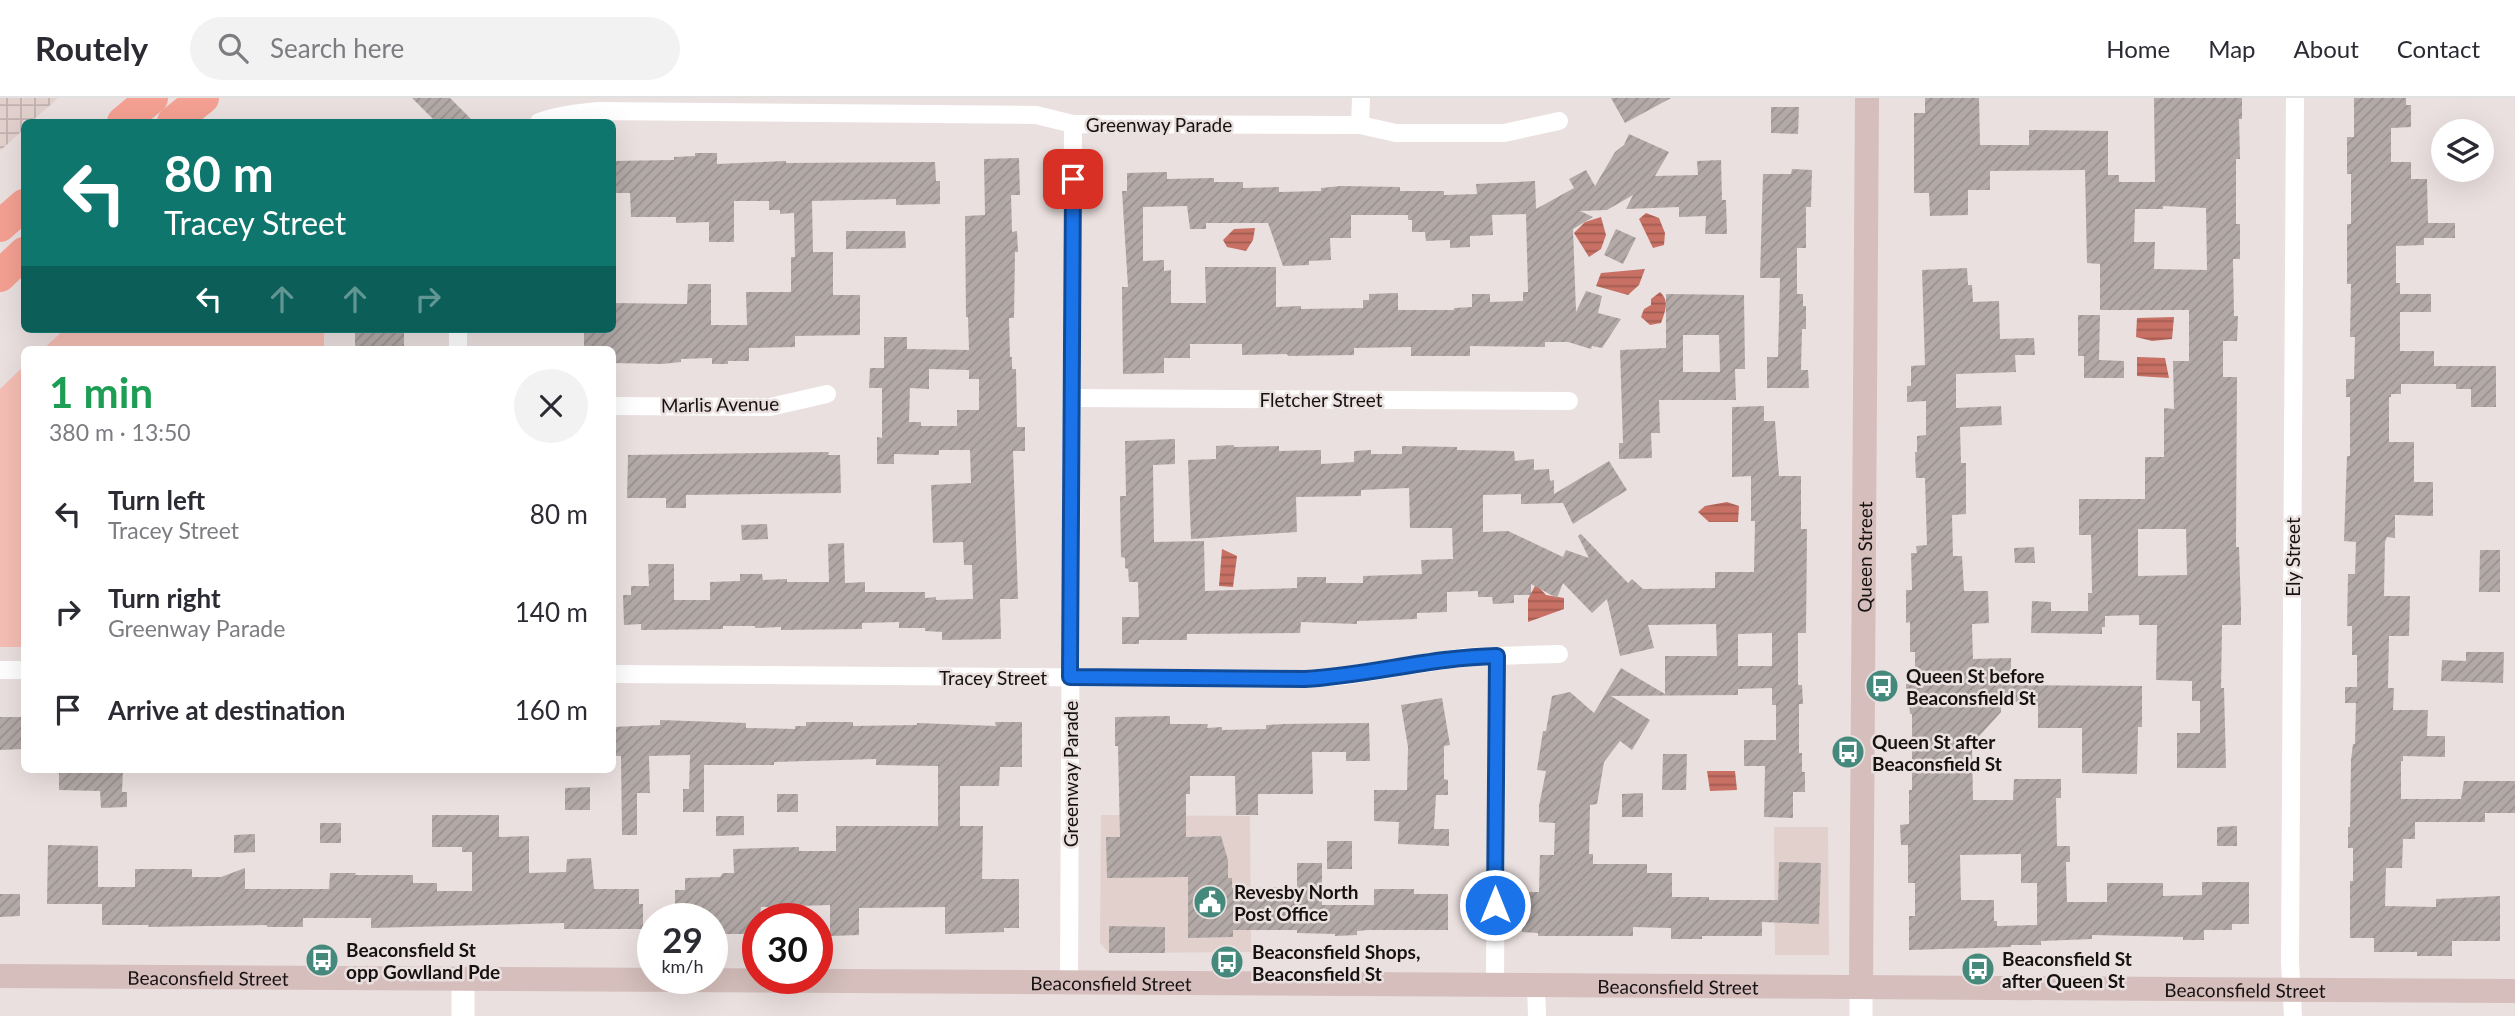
<!DOCTYPE html>
<meta charset="utf-8">
<style>
body{margin:0;font-family:Lato,sans-serif;background:#f2f2f3;color:#2b2b33;height:100vh;display:flex;flex-direction:column;font-size:26px;white-space:nowrap}
*{box-sizing:border-box;margin:0}
p{font-size:23px;color:#7c7c81}
.icon{flex:none;width:38px;height:38px;fill:none;stroke:currentColor;stroke-width:2;stroke-linecap:round;stroke-linejoin:round}
.map{position:relative;flex:1;overflow:hidden}
.drawer{position:absolute;left:21px;top:248px;width:595px;height:427px;display:flex;flex-direction:column;background:#fff;border-radius:10px;box-shadow:0 7px 28px #0002}
.drawer>*{flex:none}
.banner{position:absolute;left:21px;top:21px;width:595px;height:214px;border-radius:10px;box-shadow:0 7px 28px #0002;background:#0f766e;color:#fff;overflow:hidden}
.buttons{position:absolute;left:2431px;top:21px;display:grid;gap:14px}
.buttons a{display:grid;place-items:center;width:63px;height:63px;border-radius:50%;background:#fff;box-shadow:0 7px 28px #0002;font-size:35px}
.speed{position:absolute;left:637px;top:805px;display:flex;gap:14px;font-size:35px;font-weight:700;text-align:center}
.speed>*{display:grid;place-content:center;width:91px;height:91px;border-radius:50%;background:#fff;box-shadow:0 7px 28px #0002;line-height:1}
.speed small{font-size:18px;font-weight:400}
.speed .limit{border:10px solid #d22;background:#fff;color:#111}
.pin{position:absolute;display:grid;place-items:center;width:60px;height:60px;color:#fff;margin:-30px;border-radius:14px;box-shadow:0 4px 10px #0006}
.me{position:absolute;width:77px;margin:-38px;rotate:0deg;stroke-linejoin:round;filter:drop-shadow(0 0 5px #0008)}
.turn{display:flex;align-items:center;gap:24px;height:147px;padding:0 28px;font-size:32px}
.turn .icon{width:91px;height:91px;stroke-width:2.5}
.turn b{display:block;font-size:49px;line-height:60px}
.lanes{display:flex;align-items:center;height:66px;padding:0 28px;background:#0003;justify-content:center;gap:35px;direction:ltr}
.lanes .off{opacity:.35}
.round{display:grid;place-items:center;flex:none;width:74px;height:74px;border-radius:37px;background:#f2f2f3}
.overview{display:flex;align-items:center;justify-content:space-between;height:119px;padding:0 28px}
h1{font-size:42px;font-weight:700;line-height:52px;color:#1e9e55}
ul{padding:0;list-style:none}
li{display:flex;align-items:center;gap:21px;height:98px;padding:0 28px}
li div{flex:1}
li b{display:block;font-size:26px}
li em{font-style:normal}
header{display:flex;align-items:center;gap:42px;box-sizing:border-box;height:98px;padding:0 35px;background:#fff;border-bottom:2px solid #e1e1e2}
header strong{font-size:33px}
nav{display:flex;gap:38px;margin-inline-start:auto;font-size:24px}
.search{width:490px;height:63px;background:#f2f2f3;display:flex;align-items:center;gap:18px;box-sizing:border-box;padding:0 24px;border-radius:38px;color:#7c7c81;font-size:26px}
.map>svg:first-child{display:block}
</style>
<header>
<strong>Routely</strong>
<div class="search"><svg class="icon" aria-label="search" viewBox="0 0 24 24"><circle cx="10" cy="10" r="6"/><path d="M15 15l6 6"/></svg>Search here</div>
<nav><a>Home</a><a>Map</a><a>About</a><a>Contact</a></nav>
</header>
<div class="map">
<svg width="2515" height="918" viewBox="0 0 2515 918">
<defs>
<pattern id="industrial-grid" width="8" height="8" patternUnits="userSpaceOnUse" patternTransform="scale(1.75)"><rect width="8" height="8" fill="#e2d0cd"/><path d="M0 4h8M4 0v8" fill="none" stroke="#c1b2af"/></pattern>
<pattern id="water-rules" width="6" height="5" patternUnits="userSpaceOnUse" patternTransform="scale(1.75)"><rect width="6" height="5" fill="#c77063"/><path d="M0 2.5h6" fill="none" stroke="#a15b50"/></pattern>
<pattern id="building-hatch" width="6" height="6" patternUnits="userSpaceOnUse" patternTransform="scale(1.75)"><rect width="6" height="6" fill="#b3aaa8"/><path d="M-1 1l2-2M0 6l6-6M5 7l2-2" fill="none" stroke="#999190"/></pattern>
</defs>
<rect width="100%" height="100%" fill="#eae0df"/>
<g fill="#e2d0cd">
<path d="M1101,717l149,1 1,136 -142,1 -9,-10z"/>
<path d="M1774,729h54l1,128h-54z"/>
</g>
<path fill="url(#industrial-grid)" d="M0,0h58l-27,24h-7v7l-24,22z"/>
<g fill="#f6beb4">
<path d="M65,231h259v21h-282z"/>
<path d="M24,268v281h-24v-258z"/>
</g>
<g fill="url(#water-rules)">
<path d="M1646,115l13,5 6,15 -1,12 -11,3 -14,-29z"/>
<path d="M1601,119l5,18 -5,14 -12,8 -15,-24 11,-11z"/>
<path d="M1255,130l-2,12 -7,11 -19,-4 -4,-7 11,-11z"/>
<path d="M1645,171l-6,16 -11,10 -32,-9 5,-13z"/>
<path d="M1660,194c10,9 5,20 1,31l-11,2 -9,-8 3,-8 7,-4v-6z"/>
<path d="M2174,219l-2,22 -20,2 -16,-4 1,-19z"/>
<path d="M2137,259l28,1 4,20 -32,-2z"/>
<path d="M1727,404l12,4 -1,16h-29l-11,-10 7,-6z"/>
<path d="M1222,451l15,7 -4,31 -14,-1z"/>
<path d="M1536,486l10,11 18,3v11l-36,13v-23z"/>
<path d="M1707,673h28l2,19 -27,1z"/>
</g>
<g fill="url(#building-hatch)" fill-rule="evenodd">
<path d="M412,0h38l24,24h-38z"/>
<path d="M1611,0h60l-46,25z"/>
<path d="M1925,0h54l1,47h49v-15l79,1v44h11v7h36l-1,-84h88v21h-3l1,40h-4v65h4v35h-7l1,57h4l-1,25h-14v36h14l-1,170h3l2,62v16h-19l-1,63h3l2,80h-49v-35h23v-32h-8v-20l-36,-1 1,-55h-18v-10l-34,1v11h-3v7l-71,-1 1,-32 19,1v9h37v-18h4l-1,-58h-12v-36h66v-42h19v-49l10,1 -1,-48h16v-51h-89v-46l-13,-1 -2,-93 -95,1v19h-22v25l-38,1 -1,-23h-15v-80h11zM2163,108l43,2 1,62 -53,-1 1,-27h-21l1,-33h28zM2138,431h48l1,46 -49,1z"/>
<path d="M2354,0h52v7h5v22l-20,1v34h20v17h16l1,44h27v15h-31v7l-28,1v37h4v11h31v18h-31v39h34v15h62v41h-25v-18h-15v-5h-55v10h-10v3h-2v45h25v40h19v34l-38,-1v23l-8,-1 -2,5 -1,54h26l-1,40h-20l-1,52h6l-1,22h35l-1,26h18v21l-42,-1v5h-2v38h60l3,-18h51v32h-30v9h-70v17h-12l-1,29h-16l-1,38 51,1v-8l64,-3v45h-48v15h-35v-4h-43v-14h-24v-57h3v-33h-5v-21h2l1,-67 2,-16h2l1,-41h-11v-16h12v-32h-5v-29h-5l1,-52h7l1,-32 -12,-1 3,-85h3v-59h-4v-18h8l1,-42h-5l1,-53h-4v-60h4v-50h-4v-37h7z"/>
<path d="M1771,9h28l-1,27 -27,-1z"/>
<path d="M1629,36l40,18 -14,24 43,-1 -1,-14 24,-1 1,40h4l1,34h-22l1,-18 -27,1v-10l-53,2 7,-14 -26,15 -27,1 13,6 -20,12 3,83 10,-21 16,5 -4,17 23,6 -19,29 -10,-2 -1,3 -23,-7h-23v5l-75,-1v10h-59v-9l-57,1v7l-66,1 -1,-2 -45,1v-11h-52v14h-26v15l-41,1 -1,-87h6l-6,-96h5v-18l40,-1v7l47,-1v4h29v6l36,-1v5l42,-1v-3l20,-2 59,1v4h44v4l33,-1 -1,-10 59,-3 1,28 38,-21 -5,-9 17,-9 9,16 20,-34 9,-7zM1187,108l3,23h16v-6h62l15,43 26,-1v-4l22,-1 -1,-22h21v-23h57v5h4v12h13l1,9 24,-1v8l20,-1v-11l23,-1 -1,-20 34,-1 2,78h-5v9l-33,1v-8h-18v13l-18,1v2h-56v-17l-29,1v6h-6v8l-62,1v-3l-25,1v-40h-71l1,36h-35v-33l-7,1v-11l-21,1v-54z"/>
<path d="M695,55h22v11l69,-3v2l149,-1 1,19h4v23l-44,1v-6l-84,2 1,51h20v43h27v40l-65,1v11l-46,1v13h-21v3h-16v-6l-31,1v3l-19,2 -50,-1v-13h-28v-21h28v-26l75,1 1,-20h23v41h36l-1,-33h45v-35h4l-1,-44 -14,1v-4h-11v-9h-35v41h-25v-20l-33,1v-6h-45l-1,-24h-18v-32l62,-1v-3l21,-1z"/>
<path d="M1019,60l1,37h-9l1,37 5,-1 1,21h-3l-1,66h-5l1,39h2v12h4l1,58h8v24h-12l5,148h-18l1,40 -59,1v-8l-17,-1v-3h-26v-6l-37,1v6l-81,1v-3l-26,1v-2h-32v3l-82,1v-6l-17,1 -1,-30h8v-9h18l-1,-22h26v36h36v-18l30,-1v-7h22l1,6 24,-1v3h42l-1,-38 16,-1 1,40 20,-1v10h60v6l11,-1v3l37,-1 -1,-34h-8l-1,-23 -30,1 -2,-58 40,-2 -1,-33h-31v5l-45,-1v10h-17v-27l5,1v-50h-13l1,-20h14v-31h23v12l62,1 -1,-33h-2l-1,-101 20,-1 -1,-56zM929,271l40,1v9h10v31h-22v16h-36v-4h-12l1,-34 19,1z"/>
<path d="M1792,71l20,1 -1,37h-5v41h-9v46h6v12h3v23h-4l-1,41h7l1,18h-42v-31h11l2,-79h-20l3,-104h28z"/>
<path d="M1616,131l20,9 -13,26 -19,-9z"/>
<path d="M846,133h59l1,17 -60,1z"/>
<path d="M1967,170l1,17h4l1,17 26,-1 1,38 34,-1 1,17h-20l1,17 -60,2v34l45,-2 1,19 -42,2 1,36h5v51l-14,1 1,41h9l2,35h24l1,32 -17,1 1,35 38,-1v27l131,1v41h-4l-1,47 -55,-1v-45h-44v-26h-37v10l-29,32 1,56h40l1,-21h47v19h-5l1,48h13v16h-4l1,40h40v-19h56v13l39,-1v-13h47v42h-17v6h-28v10h-21v-3l-91,-2v4l-51,2v4h-30v2l-102,3v-34h6v-33h-7v-38h-7l-1,-20 9,-1v-34h3v-76h-2l-1,-14h-3v-16h9v-32h-5v-30l-4,1v-33h6l-1,-37h6l-1,-7 11,-1 -2,-67h-9l-1,-26h2v-16l9,-1v-34l-19,1v-16h4v-20l14,-1 -3,-95zM2021,756v29h16v42l-40,1v-5h-3v-21h-33l-1,-45z"/>
<path d="M1666,196l78,1 1,74h-10l1,31h-77l1,33h-9l1,25 -33,1v-16h4l-3,-93 46,-2zM1683,237h36l1,37h-37z"/>
<path d="M2078,217h22l-1,45 25,1v17h-40v-22h-6z"/>
<path d="M404,233v19h-49v-18z"/>
<path d="M1764,308v15h11l4,55h22v53h6l-1,104h-8v52h4l1,19h-4v49h3v19h3v20h-12v26l-29,-1 1,-51h-21v-26h32v-35h-4v-17l-34,1v6l-127,1 39,24 -18,30 -12,-9 -16,21 -7,42 -7,1 -1,49h4v10h54v9h25v24h37v3h69l1,-38 42,1 -2,61 -57,-2v14h-60v3h-31v-11l-38,-1v9h-95v-3l-16,-1 -1,-40h18l1,-37h14l1,-32 -16,-1v-16l7,-35 -9,-1 6,-39h3l6,-35 18,-4 24,21 27,-45 44,26v-38h52l-1,-32 -68,1 6,23 -34,8 -13,-57 -15,14 -29,-30 -6,15 -26,-14v11h-17v8l-21,1 -1,-7h-14v-6l-31,1v20l-30,1v6l-60,2v3l-56,-2 -1,11 -113,1v6h-48v4h-17v-27h17l-1,-35h-9l-1,-13 -3,-1v-10l-4,-1 -1,-61h6l-1,-55 50,-2v25l-22,1 1,77 50,-1 1,50 92,-3v-11h29v6h37v-7l59,-2 -1,-14 32,-1 -1,-31h-42l-1,-40 -48,2v6l-65,1 1,35 -106,7 -3,-79 28,-1v-13l18,-1v2l45,-1v5l42,-1v14l33,-2v-11l17,-1v4h31v-8l55,1v3l57,1 1,10 19,-2v11l15,-1 1,12 4,-1v14l55,-33 18,29 -54,34 -10,-21 -42,1v-10l-38,1v37l25,-1 55,26 3,-7 23,8 -11,-22 3,-2 47,49 4,-4 11,10 72,-1v-16h39l1,-51h-4v-45l-19,1v-70zM1772,535v33h-34v-32z"/>
<path d="M829,354l-1,3h12l1,38 -155,2v13h-20v-10h-39l1,-43z"/>
<path d="M767,426l1,15 -26,1 -1,-15z"/>
<path d="M2034,449l1,16h-20l-1,-15z"/>
<path d="M2480,452h20v42h-21z"/>
<path d="M2466,554h38l-1,31 -62,-2 1,-21 24,1z"/>
<path d="M1442,600l8,47 -6,1v33l4,1v15h-12l-2,34h15v17l-51,-2 1,-22 -25,-1v-31h33l1,-43 -7,-42z"/>
<path d="M1170,618v8h38l-1,4 15,-1v3l44,-1v-4l18,-1 85,-1 1,38h-24v-9h-34l1,42h-55v21h-22l-1,-39h-45v18h-4v43l35,-1 7,24v18h4v10l65,-1v-24h25v42h52v-16h40v5h34v36h-80l-11,1v4l-22,1v-2l-38,-1v-3h-64v7l-45,1v-61l-81,1 -1,-41h14l-2,-91h-3v-29z"/>
<path d="M0,619h23v32l-23,1z"/>
<path d="M660,622l86,3v5l49,1v-3h11v-4h47v4l64,-1v-2l79,3 -1,-4h27v45h-22l-1,19h-39v40h23l-1,53h37v49h-15v4l-59,2v-27l-86,1v27l-29,1v-31l-69,2 -3,27h-45v-15h-38v-29h10v-12l35,-1 3,-4h11l-1,-24 66,-2v4h37v-25h102v-60l-62,-1v-6l-102,3v3h-70v47h-21v-23h6l1,-34 -41,1 1,37h-13v42h-15l-1,-79h-9v-29l48,-2z"/>
<path d="M1663,656h24l-1,36h-24z"/>
<path d="M59,672h64l-1,22h5v15l-26,1 -1,-17 -41,-1z"/>
<path d="M590,689v23h-25v-22z"/>
<path d="M1643,695v24h-21v-23z"/>
<rect x="777" y="696" width="21" height="18"/>
<path d="M432,717h67v22l30,-1v37l37,-1 1,-13 24,-1 3,31h45v15h4v25h-79v-6l-193,5v-10h-68v9h-36v-2l-119,2 1,-2h-47v-21h-55l1,-59 50,1v41h37v-18h57v8h29l24,-9v21h84l1,-16h26l-1,2h58v8h24v8h35v-39h-10v-5h-30z"/>
<path d="M716,718h28v19l-28,1z"/>
<rect x="320" y="725" width="21" height="20"/>
<path d="M2237,728v20h-20v-19z"/>
<path d="M255,736v18l-21,1v-18z"/>
<rect x="1327" y="743" width="25" height="28"/>
<path d="M0,796h20v22l-20,1z"/>
<path d="M1109,828l56,1v26h-56z"/>
</g>
<g fill="none" stroke-linecap="round" stroke-linejoin="round">
<g stroke="#fff" stroke-width="18">
<path d="M539,24c20,-7 39,-9 59,-11l438,4 37,9"/>
<path d="M1360,27l36,8h108l55,-12"/>
<path d="M458,252v-21"/>
<path d="M1072,300l497,3"/>
<path d="M612,308l158,1 57,-13"/>
<path d="M0,572h24"/>
<path d="M612,576l693,5 38,-3 122,-19 94,-3"/>
<path d="M1069,883l4,-857 287,1 1,-27"/>
<path d="M1495,886l2,-328"/>
<path d="M1536,886l1,32"/>
<path d="M2293,918l-3,-54 5,-864"/>
</g>
<g stroke="#fff" stroke-width="23">
<path d="M1861,888v30"/>
<path d="M463,918v-38"/>
</g>
<g stroke="#d5bebb" stroke-width="24">
<path id="s1" d="M0,878l2515,15"/>
<path id="s2" d="M1861,888l6,-888"/>
</g>
<g stroke="#f4a092" stroke-width="32">
<path d="M123,24l29,-24"/>
<path d="M173,24l30,-24"/>
<path d="M0,128l24,-21"/>
<path d="M0,178l24,-23"/>
</g>
</g>
<g fill="none" stroke-linecap="round" stroke-linejoin="round">
<defs>
<path id="route" d="M1073,81l-3,498 235,2c65,-4 128,-22 192,-23l-2,249"/>
</defs>
<use href="#route" stroke="#114b97" stroke-width="18"/>
<use href="#route" stroke="#1a73e8" stroke-width="12"/>
</g>
<defs>
<symbol id="bus-disc" viewBox="-11 -11 22 22"><circle r="9.5" fill="#45897c" stroke="#eae0df"/><path d="M-5-6H5V4H4V6H2V4H-2V6H-4V4H-5ZM-3.5-4V0h7V-4ZM-3.5 1.2v1.5H-2V1.2ZM2 1.2v1.5H3.5V1.2Z" fill="#fff"/></symbol>
<symbol id="civic-disc" viewBox="-11 -11 22 22"><circle r="9.5" fill="#45897c" stroke="#eae0df"/><path d="M-.6-6.5H3V-4.5H.6V-3L4-1V1h2V6H-6V1h2V-1L-.6-3ZM-1.2 2.5V6h2.4V2.5Z" fill="#fff"/></symbol>
</defs>
<g fill-rule="evenodd">
<use href="#bus-disc" x="1863" y="569" width="38" height="38"/>
<use href="#bus-disc" x="1829" y="635" width="38" height="38"/>
<use href="#civic-disc" x="1191" y="785" width="38" height="38"/>
<use href="#bus-disc" x="303" y="843" width="38" height="38"/>
<use href="#bus-disc" x="1208" y="845" width="38" height="38"/>
<use href="#bus-disc" x="1959" y="852" width="38" height="38"/>
</g>
<g text-anchor="middle" dominant-baseline="central" stroke-width="5" stroke-linejoin="round" paint-order="stroke">
<g font-size="19" fill="#161212" stroke="#eae0df">
<text x="1159" y="26">Greenway Parade</text>
<text x="1321" y="301">Fletcher Street</text>
<text transform="translate(720 306) rotate(-1)">Marlis Avenue</text>
<text stroke="none"><textPath href="#s2" startOffset="429">Queen Street</textPath></text>
<text transform="translate(2292 459) rotate(-90)">Ely Street</text>
<text x="993" y="579">Tracey Street</text>
<text transform="translate(1070 676) rotate(-90)">Greenway Parade</text>
<text stroke="none"><textPath href="#s1" startOffset="208">Beaconsfield Street</textPath></text>
<text stroke="none"><textPath href="#s1" startOffset="1111">Beaconsfield Street</textPath></text>
<text stroke="none"><textPath href="#s1" startOffset="1678">Beaconsfield Street</textPath></text>
<text stroke="none"><textPath href="#s1" startOffset="2245">Beaconsfield Street</textPath></text>
</g>
<g font-size="19" font-weight="bold" fill="#161212" stroke="#eae0df" text-anchor="start">
<text x="1906" y="577">Queen St before<tspan x="1906" dy="22">Beaconsfield St</tspan></text>
<text x="1872" y="643">Queen St after<tspan x="1872" dy="22">Beaconsfield St</tspan></text>
<text x="1234" y="793">Revesby North<tspan x="1234" dy="22">Post Office</tspan></text>
<text x="346" y="851">Beaconsfield St<tspan x="346" dy="22">opp Gowlland Pde</tspan></text>
<text x="1252" y="853">Beaconsfield Shops,<tspan x="1252" dy="22">Beaconsfield St</tspan></text>
<text x="2002" y="860">Beaconsfield St<tspan x="2002" dy="22">after Queen St</tspan></text>
</g>
</g>
</svg>
<div class="buttons">
<a><svg class="icon" aria-label="layers" viewBox="0 0 24 24"><path d="M12 4l9 5-9 5-9-5zM3 14l9 5 9-5"/></svg></a>
</div>
<div class="speed"><div>29<small>km/h</small></div><div class="limit">30</div></div>
<div class="pin" style="left:1073px;top:81px;background:#d93025"><svg class="icon" aria-label="arrive" viewBox="0 0 24 24"><path d="M6 21V4h12l-3 4 3 4H6"/></svg></div>
<svg class="me" style="left:1495px;top:807px" viewBox="-20 -20 40 40"><circle r="17" fill="#1a73e8" stroke="#fff" stroke-width="3"/><path d="M0-11L8 9 0 5-8 9z" fill="#fff"/></svg>
<div class="banner">
<div class="turn"><svg class="icon" aria-label="left" viewBox="0 0 24 24"><path d="M17 20v-9H6M10 6l-5 5 5 5"/></svg><div><b>80 m</b>Tracey Street</div></div>
<div class="lanes"><svg class="icon" aria-label="left" viewBox="0 0 24 24"><path d="M17 20v-9H6M10 6l-5 5 5 5"/></svg><svg class="icon off" aria-label="ahead" viewBox="0 0 24 24"><path d="M12 20V5M6 11l6-6 6 6"/></svg><svg class="icon off" aria-label="ahead" viewBox="0 0 24 24"><path d="M12 20V5M6 11l6-6 6 6"/></svg><svg class="icon off" aria-label="right" viewBox="0 0 24 24"><path d="M7 20v-9h11M14 6l5 5-5 5"/></svg></div>
</div>
<section class="drawer">
<div class="overview"><div><h1>1 min</h1><p>380 m · 13:50</p></div><a class="round"><svg class="icon" aria-label="close" viewBox="0 0 24 24"><path d="M6 6l12 12M18 6L6 18"/></svg></a></div>
<ul>
<li><svg class="icon" aria-label="left" viewBox="0 0 24 24"><path d="M17 20v-9H6M10 6l-5 5 5 5"/></svg><div><b>Turn left</b><p>Tracey Street</p></div><em>80 m</em></li>
<li><svg class="icon" aria-label="right" viewBox="0 0 24 24"><path d="M7 20v-9h11M14 6l5 5-5 5"/></svg><div><b>Turn right</b><p>Greenway Parade</p></div><em>140 m</em></li>
<li><svg class="icon" aria-label="arrive" viewBox="0 0 24 24"><path d="M6 21V4h12l-3 4 3 4H6"/></svg><div><b>Arrive at destination</b></div><em>160 m</em></li>
</ul>
</section>
</div>
